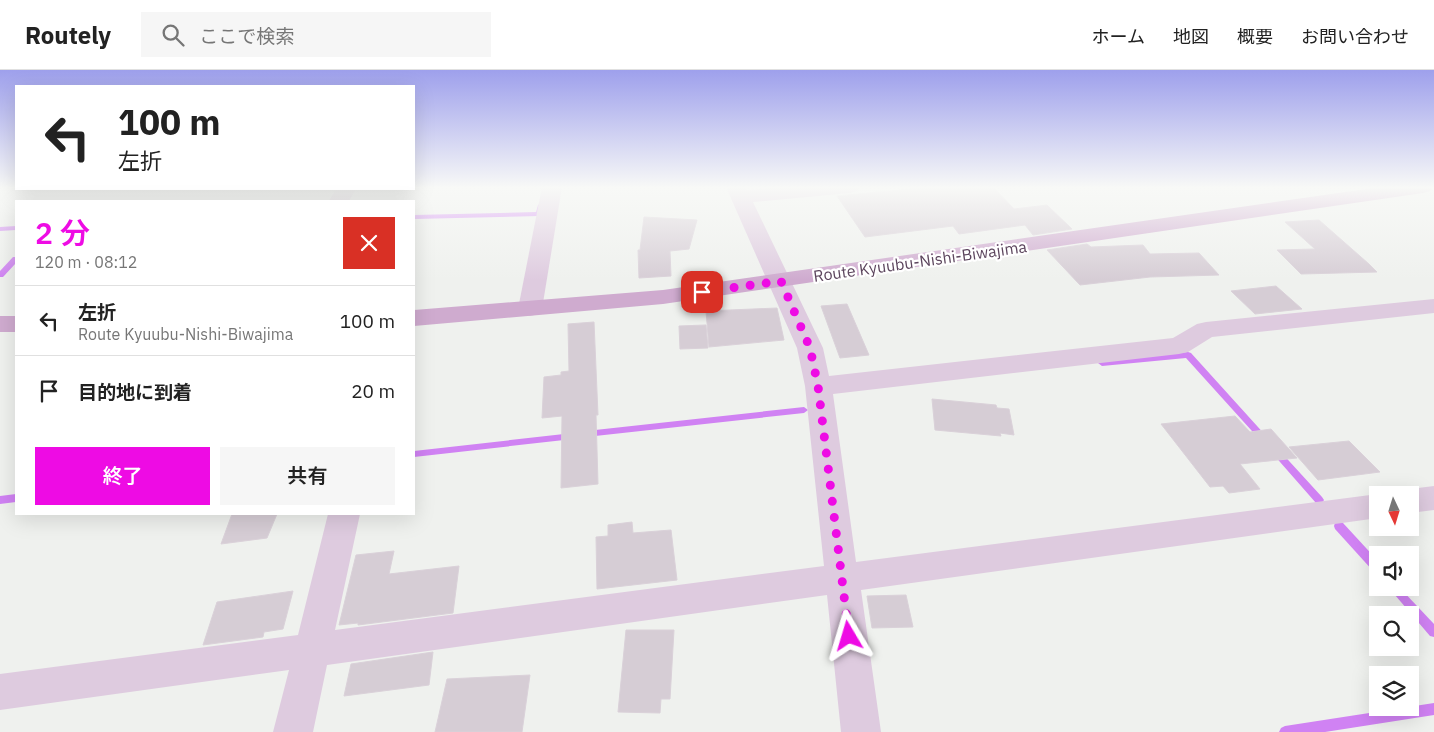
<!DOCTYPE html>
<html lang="ja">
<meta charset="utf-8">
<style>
body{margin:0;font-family:"IBM Plex Sans","Noto Sans JP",sans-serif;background:#f6f6f6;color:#222;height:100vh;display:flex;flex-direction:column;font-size:19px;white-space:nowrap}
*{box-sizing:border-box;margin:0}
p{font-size:16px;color:#767676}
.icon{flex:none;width:28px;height:28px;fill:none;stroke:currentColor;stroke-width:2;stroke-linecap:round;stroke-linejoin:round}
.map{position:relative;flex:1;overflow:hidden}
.side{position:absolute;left:15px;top:130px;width:400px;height:315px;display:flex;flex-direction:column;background:#fff;border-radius:0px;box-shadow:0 5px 20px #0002}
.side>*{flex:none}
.banner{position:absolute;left:15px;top:15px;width:400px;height:105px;border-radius:0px;box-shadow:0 5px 20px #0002;background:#fff;color:#222;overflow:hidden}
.needle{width:32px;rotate:176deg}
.tools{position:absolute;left:1369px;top:416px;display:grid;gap:10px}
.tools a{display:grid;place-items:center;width:50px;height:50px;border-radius:0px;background:#fff;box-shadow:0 5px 20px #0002;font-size:25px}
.pin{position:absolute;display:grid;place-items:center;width:42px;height:42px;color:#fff;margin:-21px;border-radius:10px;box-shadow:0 2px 8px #0006}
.me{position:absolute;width:55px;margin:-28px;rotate:353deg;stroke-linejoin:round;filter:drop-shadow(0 0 4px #0008)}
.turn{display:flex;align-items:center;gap:18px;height:105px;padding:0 20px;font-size:22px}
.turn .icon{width:65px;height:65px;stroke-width:2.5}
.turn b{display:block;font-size:35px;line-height:42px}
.round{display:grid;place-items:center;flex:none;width:52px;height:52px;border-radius:0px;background:#f6f6f6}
.overview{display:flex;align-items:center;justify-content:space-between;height:85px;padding:0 20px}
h1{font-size:30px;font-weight:600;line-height:38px;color:#ee0be4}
.primary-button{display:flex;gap:10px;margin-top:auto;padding:10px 20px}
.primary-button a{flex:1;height:58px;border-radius:0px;background:#ee0be4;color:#fff;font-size:20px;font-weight:600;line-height:58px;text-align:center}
.primary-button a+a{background:#f6f6f6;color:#222}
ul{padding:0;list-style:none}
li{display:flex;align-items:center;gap:15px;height:70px;padding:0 20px;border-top:1px solid #e0e0e0}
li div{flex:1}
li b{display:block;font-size:19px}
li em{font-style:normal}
header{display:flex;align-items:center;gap:30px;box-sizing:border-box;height:70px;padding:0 25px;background:#fff;border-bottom:1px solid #e0e0e0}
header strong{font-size:24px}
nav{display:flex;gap:28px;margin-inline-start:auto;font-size:18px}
.search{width:350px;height:45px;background:#f6f6f6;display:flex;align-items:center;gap:12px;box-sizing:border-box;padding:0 18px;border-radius:0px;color:#767676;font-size:19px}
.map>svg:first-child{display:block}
</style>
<header>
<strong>Routely</strong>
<div class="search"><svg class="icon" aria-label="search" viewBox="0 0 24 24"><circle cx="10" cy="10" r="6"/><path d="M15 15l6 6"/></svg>ここで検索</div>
<nav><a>ホーム</a><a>地図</a><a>概要</a><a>お問い合わせ</a></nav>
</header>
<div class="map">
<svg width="1434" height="662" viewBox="0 0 1434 662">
<rect width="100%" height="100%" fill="#eff1ee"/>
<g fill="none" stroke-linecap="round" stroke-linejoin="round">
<g fill="#d082f3" fill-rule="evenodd">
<path d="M541,133l3,2 -2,9 -3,2 -125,3v-4l122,-3 2,-7z"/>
<path d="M16,156v4l-16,1v-4z"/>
<path d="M13,187h3v6l-13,14h-3v-6z"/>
<path d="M1188,282l3,1 76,84 2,2 -2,2h-6l-75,-83 -84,8 -4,-3 4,-3z"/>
<path d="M804,337l4,3 -4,3 -218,24 -3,-1 -2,-2 2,-2 3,-1z"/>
<path d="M573,363l3,1 2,2 -2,2 -3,1 -159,18v-6z"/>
<path d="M1276,379l3,1 43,47 2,3 -2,3 -3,1 -3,-1 -43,-49 -2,-2 2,-2z"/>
<path d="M16,424v8l-16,2v-8z"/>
<path d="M1339,452l4,1 35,38v12l-4,-1 -39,-43 -1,-3 1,-3z"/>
<path d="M1389,518h11l34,36v13l-4,-1z"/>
<path d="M1434,633v12l-109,17h-46l2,-4 4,-2z"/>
</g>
</g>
<g fill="#d6cdd5" stroke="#dad1d9">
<path d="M931,117h62l21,22 33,-4 25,24 -39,6 -8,-10 -66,9 -6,-8 -88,11 -28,-41z"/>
<path d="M644,147l53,3 -8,29 -19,2 1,25 -32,2 -1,-28h2z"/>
<path d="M1319,150l50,44 8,8 -76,2 -24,-24 38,-1 -30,-27z"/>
<path d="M1087,174l4,3 52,-2 7,9 49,-1 20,22 -69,2 -70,8 -33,-35z"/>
<path d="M1276,216l26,23 -47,5 -24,-23z"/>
<path d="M847,234l22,51 -29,3 -19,-52z"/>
<path d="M777,238l7,32 -75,7 -3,-36z"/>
<path d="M594,252l4,93h-2l2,69 -37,4 1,-72 -20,2 2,-41 17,-2v-3l8,-1 -1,-47z"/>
<path d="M706,255l2,23 -28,1 -1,-23z"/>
<path d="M932,329l64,6 1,3 12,1 5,26 -14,-2 1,3 -66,-6z"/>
<path d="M1235,346l15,16 21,-3 26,29 -57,6 20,25 -31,4 -6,-7 -13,1 -49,-63z"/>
<path d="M1349,371l31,31 -62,8 -29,-33z"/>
<path d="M232,444h45l-10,24 -46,6z"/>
<path d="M632,452l1,11 38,-3 6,50 -80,9 -1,-52 12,-1v-11z"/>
<path d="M394,481l-5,23 70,-8 -6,47 -95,12v-2l-19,2 17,-70z"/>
<path d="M293,521l-10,38 -19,3 -1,5 -60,8 14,-43z"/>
<path d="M906,525l7,32 -41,1 -5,-32z"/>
<path d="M626,560h48l-4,69h-9l-1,14 -42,-1z"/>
<path d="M433,582l-4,33 -85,11 7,-32z"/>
<path d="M530,605l-8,57h-87l12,-53z"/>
</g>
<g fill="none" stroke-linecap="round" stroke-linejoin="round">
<g fill="#decbdf" fill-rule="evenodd">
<path d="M542,117h20l-20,122 -3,5 -9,2 -9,-2 -3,-5z"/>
<path d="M726,117h20l1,3 35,-3h78l-3,4 -7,2 -97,9 70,146 6,28 344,-38 24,-14 9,-2 228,-23v14l-222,24 -24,15 -9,2 -346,40 23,168 522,-68 4,1h-4v23l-517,72 20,142h-40l-14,-137 -500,70 -14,67h-40l16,-62 -289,40v-36l298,-39 30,-121h32l-25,116 489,-64 -19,-180 -8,-38z"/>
<path d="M336,119h20l-7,12h-20z"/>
<path d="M1434,416v24l-24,3v-18h-12l12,-6z"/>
</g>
<g fill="#cfabcf" fill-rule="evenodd">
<path d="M1380,117h53l-3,4 -7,2 -760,111 -249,22v-16l249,-20z"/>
<rect x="0" y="246" width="16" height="16"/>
</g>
</g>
<linearGradient id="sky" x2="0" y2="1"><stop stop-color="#9ea0ec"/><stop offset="0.56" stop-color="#f8f9f7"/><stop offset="1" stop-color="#f8f9f7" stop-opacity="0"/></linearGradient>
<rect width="1434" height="210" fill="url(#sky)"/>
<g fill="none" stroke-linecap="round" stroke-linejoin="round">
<path stroke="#ee0be4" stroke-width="9" stroke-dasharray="0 16.2" d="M702,222l79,-11 29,67 8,38 31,250"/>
</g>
<g text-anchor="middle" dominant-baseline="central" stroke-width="4.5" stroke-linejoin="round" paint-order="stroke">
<g font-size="16" fill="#5c455d" stroke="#fff">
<text transform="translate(920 191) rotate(-8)">Route Kyuubu-Nishi-Biwajima</text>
</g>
</g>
</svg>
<div class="tools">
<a><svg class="needle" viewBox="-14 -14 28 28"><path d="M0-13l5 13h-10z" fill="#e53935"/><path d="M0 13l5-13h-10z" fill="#767676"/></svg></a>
<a><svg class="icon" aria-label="sound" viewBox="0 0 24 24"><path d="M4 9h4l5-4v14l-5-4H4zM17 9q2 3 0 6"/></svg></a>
<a><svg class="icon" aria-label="search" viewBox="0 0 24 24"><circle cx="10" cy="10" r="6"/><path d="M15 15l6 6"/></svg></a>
<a><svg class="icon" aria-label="layers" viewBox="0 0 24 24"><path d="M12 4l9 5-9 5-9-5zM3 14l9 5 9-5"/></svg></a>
</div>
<div class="pin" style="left:702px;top:222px;background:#d93025"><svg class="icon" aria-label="arrive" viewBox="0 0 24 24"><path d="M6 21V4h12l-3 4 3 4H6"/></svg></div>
<svg class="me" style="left:849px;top:566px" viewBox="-20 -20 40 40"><path d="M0-17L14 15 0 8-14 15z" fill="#ee0be4" stroke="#fff" stroke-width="4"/></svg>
<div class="banner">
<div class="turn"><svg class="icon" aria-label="left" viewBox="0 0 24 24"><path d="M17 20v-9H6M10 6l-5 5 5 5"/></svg><div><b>100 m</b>左折</div></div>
</div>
<section class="side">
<div class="overview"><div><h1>2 分</h1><p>120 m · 08:12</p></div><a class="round" style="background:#d93025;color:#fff"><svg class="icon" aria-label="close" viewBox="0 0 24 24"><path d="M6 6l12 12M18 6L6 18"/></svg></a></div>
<ul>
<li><svg class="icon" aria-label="left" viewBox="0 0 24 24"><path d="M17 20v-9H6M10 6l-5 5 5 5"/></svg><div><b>左折</b><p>Route Kyuubu-Nishi-Biwajima</p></div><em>100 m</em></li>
<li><svg class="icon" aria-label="arrive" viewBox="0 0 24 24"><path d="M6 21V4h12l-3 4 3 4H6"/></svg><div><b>目的地に到着</b></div><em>20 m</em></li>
</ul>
<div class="primary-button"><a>終了</a><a>共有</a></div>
</section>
</div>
